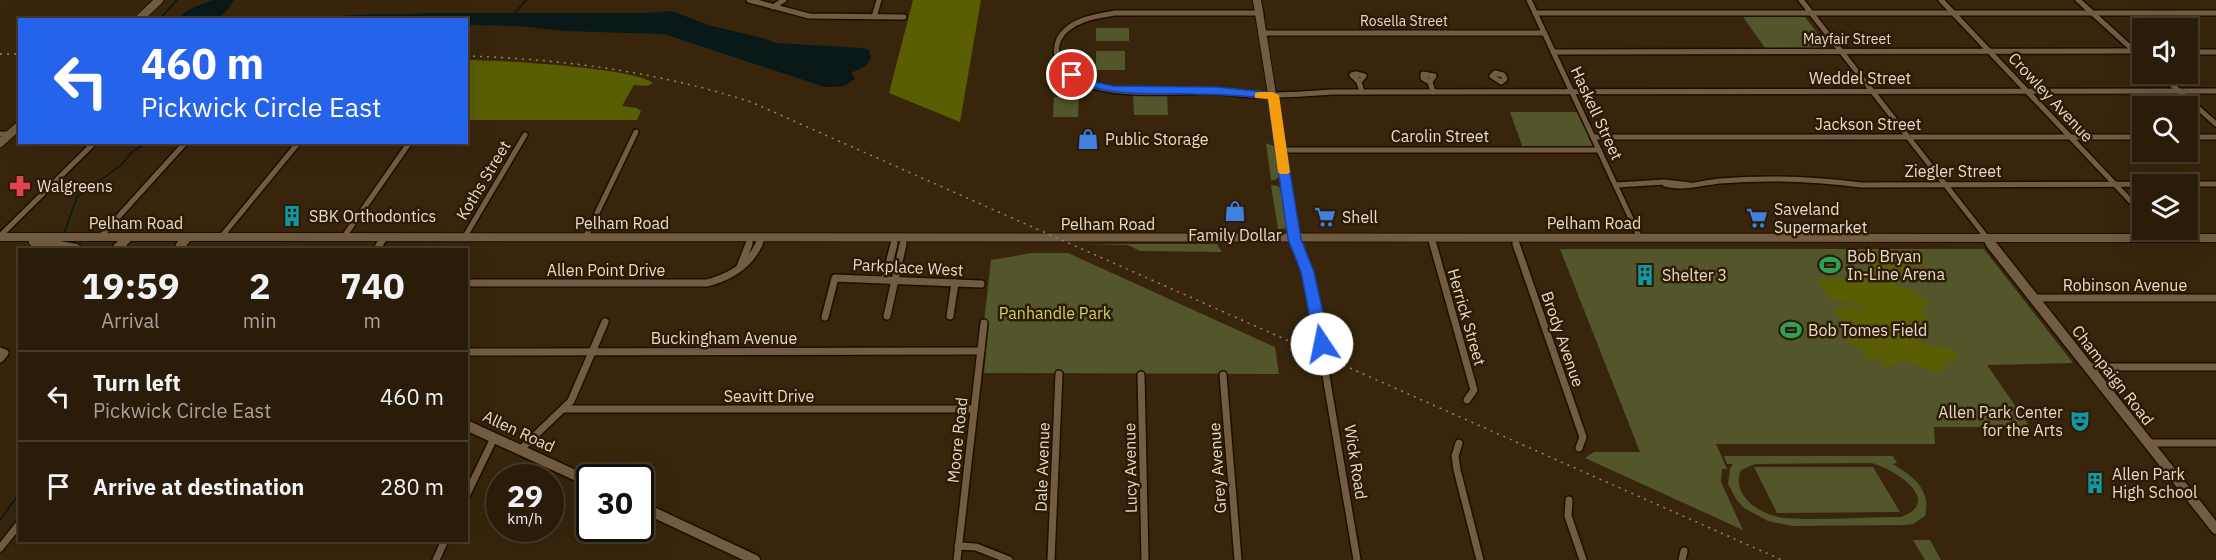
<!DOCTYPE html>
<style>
body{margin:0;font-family:"IBM Plex Sans",sans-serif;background:#322512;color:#f1f3f6;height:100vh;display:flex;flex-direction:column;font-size:22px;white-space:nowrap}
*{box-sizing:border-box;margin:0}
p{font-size:20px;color:#a5a19c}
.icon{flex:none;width:33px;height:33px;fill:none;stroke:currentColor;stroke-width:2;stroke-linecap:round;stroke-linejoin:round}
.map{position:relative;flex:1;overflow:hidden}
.drawer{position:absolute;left:18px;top:248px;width:450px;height:294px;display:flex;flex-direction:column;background:#2a1c09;border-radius:0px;box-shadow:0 6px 24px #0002,0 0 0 2px #463a2a}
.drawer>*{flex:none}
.guide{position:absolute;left:18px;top:18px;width:450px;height:126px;border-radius:0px;box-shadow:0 6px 24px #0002,0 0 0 2px #463a2a;background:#2563eb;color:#fff;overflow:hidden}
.fabs{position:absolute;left:2132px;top:18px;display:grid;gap:12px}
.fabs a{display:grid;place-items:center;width:66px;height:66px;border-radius:0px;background:#2a1c09;box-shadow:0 6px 24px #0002,0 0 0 2px #463a2a;font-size:30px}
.speed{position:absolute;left:486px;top:464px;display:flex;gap:12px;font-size:30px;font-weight:700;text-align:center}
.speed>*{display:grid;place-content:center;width:78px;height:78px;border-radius:50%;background:#2a1c09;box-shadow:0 6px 24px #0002,0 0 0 2px #463a2a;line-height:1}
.speed small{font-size:15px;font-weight:400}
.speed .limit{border:3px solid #111;border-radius:9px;background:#fff;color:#111}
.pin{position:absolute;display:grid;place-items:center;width:51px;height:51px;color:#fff;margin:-26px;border:3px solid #fff;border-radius:50%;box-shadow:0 2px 6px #0007}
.me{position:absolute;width:66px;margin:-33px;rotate:349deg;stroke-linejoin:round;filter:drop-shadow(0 0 4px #0008)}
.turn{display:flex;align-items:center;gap:21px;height:126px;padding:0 24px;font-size:27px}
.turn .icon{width:78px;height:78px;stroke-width:2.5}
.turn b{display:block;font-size:42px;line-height:51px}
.eta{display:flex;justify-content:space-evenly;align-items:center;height:102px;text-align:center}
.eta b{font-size:36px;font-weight:800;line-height:42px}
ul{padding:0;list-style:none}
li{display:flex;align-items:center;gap:18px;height:90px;padding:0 24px;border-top:2px solid #463a2a}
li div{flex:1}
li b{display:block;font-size:22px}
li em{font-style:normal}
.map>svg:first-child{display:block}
</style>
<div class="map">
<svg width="2216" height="560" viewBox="0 0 2216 560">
<rect width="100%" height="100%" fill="#38250c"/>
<g fill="#53562b" fill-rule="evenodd">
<path d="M1743,17h62l24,31h-64z"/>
<rect x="1096" y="28" width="33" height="13"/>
<rect x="1096" y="51" width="29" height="19"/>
<path d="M1133,93h34l1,22h-34z"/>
<path d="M1054,97h25l-1,20h-25z"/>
<path d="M1510,112h68l17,34 -72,2z"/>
<path d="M1266,143l10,4 4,29 -5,4h-4z"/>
<path d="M1271,185l7,1 4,4 6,38 -10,1z"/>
<path d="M1086,244h131l5,8 -82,-1 -12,-6z"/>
<path d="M1560,249h424l89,114 -86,2 41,59 -2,3h-92l1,17h-219l11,25h-5l-1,13 22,48 -158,-72 9,-6h46z"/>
<path d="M1032,253h36l207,94 4,27 -295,-1 5,-50 -5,-1 7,-62z"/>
<path d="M1724,456h169l4,7 -5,1c21,11 40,27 33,52l-12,8 -8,1 -113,1 -24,-5 -24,-13 -8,-9 -8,-15 2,-15 3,-5h-6zM1871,463c22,5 74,38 30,54 -38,0 -79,4 -117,1 -23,-2 -54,-23 -43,-48l14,-6z"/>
<path d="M1873,467l27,45 -123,1 -23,-46z"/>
<path d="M1913,540h17l11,20h-16z"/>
</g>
<g fill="#5a5e02">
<path d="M913,0h68l-21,122 -71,-29z"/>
<path d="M467,60c30,0 167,8 186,23l-6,3 -13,-1 -12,21 15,2 4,3 -4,9h-170z"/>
<path d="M1884,251l32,1 10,7v5l-18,2 -13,9 2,12 12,2 18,12 -1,6 -8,4 8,3 2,7 -14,1 -10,7c16,20 32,14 52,22l3,9 -15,2 4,7 -13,2 -29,-10 -22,6 -4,-10 -6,4 -12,-4 4,-6 -18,-10 -5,-8 2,-10 -12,-11 15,-7 13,2v-3l-31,-5 -14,-19 33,-3 16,4 -4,-5 10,-11 -1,-5 4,-6z"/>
</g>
<g fill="#091819">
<path d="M213,0h21l-5,8 -11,11h-42l14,-10z"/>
<path d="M672,11l36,14 58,14 9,4 87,5 7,2 2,8 -4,7 -16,8 4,5c-8,10 -18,9 -30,9l-161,-53 -99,-3 -46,-5 -52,-1 -1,-5 -140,-1c34,-8 67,-2 101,-6h217z"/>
</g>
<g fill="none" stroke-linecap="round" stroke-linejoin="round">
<g stroke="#091819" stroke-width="1.5">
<path d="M515,13l11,-13"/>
<path d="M159,20l18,-20"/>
<path d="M64,233l13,-36 44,-32 11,-13 16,-10"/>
<path d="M0,520l20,-28"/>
</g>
<defs>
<g id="street-far1">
<path d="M749,0l60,16 95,1"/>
<path d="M1529,0l111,238"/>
<path d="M1801,0l186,238"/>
<path d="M1941,0l201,213"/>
<path d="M2078,0l64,58"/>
<path d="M773,7l11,-7"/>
<path d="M1261,13h-146c-19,3 -46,7 -56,26 -4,9 -4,17 2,26 25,37 108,26 148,26 14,0 27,3 41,4 27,1 55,-1 82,-3l884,-1"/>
<path d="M1535,13h681"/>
<path d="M874,17l5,-17"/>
<path d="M1264,33h280"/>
<path d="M1553,52l589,-1"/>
<path d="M2187,52h29"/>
<path d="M1495,73l8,2 2,4 -4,3 -9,-6z"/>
<path d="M1356,74l8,2 -5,6 -7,-7z"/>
<path d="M1423,74l11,2 -4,6 -7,-4z"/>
<path d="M2160,74l56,50"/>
<path d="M1359,82l3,10"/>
<path d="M1430,82l3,10"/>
<path d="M0,134h10"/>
<path d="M1593,137h549"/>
<path d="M2187,137h29"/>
<path d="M1281,150h318"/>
<path d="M1665,184c20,5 35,-1 55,-3 47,-4 95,-2 141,4l355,-1"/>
<path d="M1616,185l49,-3 25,3"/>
<path d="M2157,230l8,8"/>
<path d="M0,236l95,-94"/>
<path d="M100,237l86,-95"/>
<path d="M221,237l78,-95"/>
<path d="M343,238l67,-96"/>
<path d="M464,238l61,-103"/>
<path d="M585,238l51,-106"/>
<path d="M1514,238l3,8"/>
<path d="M1295,239l3,7"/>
<path d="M1431,239l2,7"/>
<path d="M379,246l6,-8"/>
<path d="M748,246l3,-8"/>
<path d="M759,246l3,-8"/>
<path d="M893,246l2,-7"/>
<path d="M902,246l2,-7"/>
</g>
<g id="street">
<path d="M1297,244l10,28 15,72"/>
<path d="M1433,244l41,146 -7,10"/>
<path d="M1516,244l67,193 -4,11"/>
<path d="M377,249l3,-5"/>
<path d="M740,267l9,-23"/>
<path d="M885,279l9,-35"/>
<path d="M466,283h241c23,-6 42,-17 52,-39"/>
<path d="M2034,298h182"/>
<path d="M887,316l16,-72"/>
<path d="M950,316l5,-33"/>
<path d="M825,317l10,-39 146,6"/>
<path d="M0,351l5,2 -5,6"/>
<path d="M466,352l515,-1"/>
<path d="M2088,367h128"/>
<path d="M1325,370l32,190"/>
<path d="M1141,375l4,185"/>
<path d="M1223,375l15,185"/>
<path d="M565,409h409"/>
<path d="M1459,443l-4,13 2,14 23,90"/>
<path d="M2148,443h68"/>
<path d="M520,450l51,-49 34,-79"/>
<path d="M466,496l28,-58"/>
<path d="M1569,500l-1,16 15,44"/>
<path d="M958,546l18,1 33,13"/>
<path d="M0,548l20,-25"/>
<path d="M436,560l9,-20"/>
<path d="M957,560l27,-237"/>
<path d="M1051,560l8,-186"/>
<path d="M1682,560l2,-9"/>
</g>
<g id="secondary-far1">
<path d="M1257,0l38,239"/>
<path d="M138,20l21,-20"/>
<path d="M0,143l20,-18"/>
<path d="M0,237l2216,1"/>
<path d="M1987,239l5,7"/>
<path d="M33,242l24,4"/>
<path d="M120,246l9,-9"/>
<path d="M181,246l7,-9"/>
</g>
<g id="secondary">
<path d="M48,244l28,5"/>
<path d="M1991,244l225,285"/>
<path d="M117,249l5,-5"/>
<path d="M179,249l3,-5"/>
<path d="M466,425l124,57"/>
<path d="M640,506l115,54"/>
</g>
</defs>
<use href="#street-far1" stroke="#1f0e00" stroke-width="8"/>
<use href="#street" stroke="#1f0e00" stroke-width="10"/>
<use href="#secondary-far1" stroke="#1f0e00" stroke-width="10"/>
<use href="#secondary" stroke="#1f0e00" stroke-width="13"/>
<use href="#street-far1" stroke="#725d42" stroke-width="5"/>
<use href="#street" stroke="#725d42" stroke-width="7"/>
<use href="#secondary-far1" stroke="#725d42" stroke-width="8"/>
<use href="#secondary" stroke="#725d42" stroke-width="10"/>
<g stroke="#948571" stroke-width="1.5" stroke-dasharray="2 5" stroke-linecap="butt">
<path d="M0,54h20"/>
<path d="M466,56c98,3 192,16 285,46l1031,458"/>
</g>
</g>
<path fill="#2563eb" stroke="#184099" stroke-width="1.5" d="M1072,72l19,9 22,5 103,1 61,6 24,146 13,33 16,72 -3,4h-10l-2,-4 -14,-72 -13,-33 -20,-141c-25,-2 -49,-4 -74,-4 -43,-1 -87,4 -126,-16l-2,-3z"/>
<path fill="#f59e0b" d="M1259,92h14l6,3 11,77 -2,2h-8l-2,-2 -10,-73 -13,-1v-5z"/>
<defs>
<symbol id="shop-bare" viewBox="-9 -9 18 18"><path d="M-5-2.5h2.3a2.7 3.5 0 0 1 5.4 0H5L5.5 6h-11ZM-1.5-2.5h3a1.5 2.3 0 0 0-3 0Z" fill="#3f7fe0" stroke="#2d1c03" stroke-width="2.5" paint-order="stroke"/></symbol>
<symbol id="pharmacy-bare" viewBox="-9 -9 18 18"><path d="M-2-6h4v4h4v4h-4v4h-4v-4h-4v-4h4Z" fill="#e0444e" stroke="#2d1c03" stroke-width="2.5" paint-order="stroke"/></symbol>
<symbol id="building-bare" viewBox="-9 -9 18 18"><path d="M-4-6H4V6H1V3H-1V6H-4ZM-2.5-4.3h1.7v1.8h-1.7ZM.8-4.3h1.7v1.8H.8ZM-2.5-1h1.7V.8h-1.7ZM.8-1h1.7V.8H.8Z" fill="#0f9aa8" stroke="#2d1c03" stroke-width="2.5" paint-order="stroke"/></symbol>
<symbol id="supermarket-bare" viewBox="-9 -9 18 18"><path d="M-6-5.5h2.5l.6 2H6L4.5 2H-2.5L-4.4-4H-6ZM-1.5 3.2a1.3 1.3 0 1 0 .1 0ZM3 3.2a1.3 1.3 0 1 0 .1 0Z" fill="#3f7fe0" stroke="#2d1c03" stroke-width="2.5" paint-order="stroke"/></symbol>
<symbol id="stadium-bare" viewBox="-9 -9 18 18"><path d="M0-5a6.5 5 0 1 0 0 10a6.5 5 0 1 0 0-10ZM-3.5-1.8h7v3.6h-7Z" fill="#2e9e5b" stroke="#2d1c03" stroke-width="2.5" paint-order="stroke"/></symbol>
<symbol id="theatre-bare" viewBox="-9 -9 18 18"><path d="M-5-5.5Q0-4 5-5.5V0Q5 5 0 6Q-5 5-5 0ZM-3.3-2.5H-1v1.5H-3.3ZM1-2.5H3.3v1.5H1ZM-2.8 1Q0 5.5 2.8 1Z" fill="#0f9aa8" stroke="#2d1c03" stroke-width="2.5" paint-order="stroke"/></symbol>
</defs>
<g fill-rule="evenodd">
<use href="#shop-bare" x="1073" y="124" width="30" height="30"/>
<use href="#pharmacy-bare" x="5" y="171" width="30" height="30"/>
<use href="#shop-bare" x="1220" y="196" width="30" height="30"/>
<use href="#building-bare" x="277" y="201" width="30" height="30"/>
<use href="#supermarket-bare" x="1310" y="202" width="30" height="30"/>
<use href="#supermarket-bare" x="1742" y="203" width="30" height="30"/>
<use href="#stadium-bare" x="1815" y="250" width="30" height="30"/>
<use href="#building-bare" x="1630" y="260" width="30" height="30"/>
<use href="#stadium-bare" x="1776" y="315" width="30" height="30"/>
<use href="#theatre-bare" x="2065" y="406" width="30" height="30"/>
<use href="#building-bare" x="2080" y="468" width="30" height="30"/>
</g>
<g text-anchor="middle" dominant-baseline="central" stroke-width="5" stroke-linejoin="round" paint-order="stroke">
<g font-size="14" fill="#e6dacb" stroke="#2d1c03">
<text x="1404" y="21">Rosella Street</text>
<text x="1847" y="39">Mayfair Street</text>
</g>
<g font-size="16" fill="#e6dacb" stroke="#2d1c03">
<text x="1860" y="78">Weddel Street</text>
<text transform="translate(2051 97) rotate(47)">Crowley Avenue</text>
<text transform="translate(1597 113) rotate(65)">Haskell Street</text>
<text x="1868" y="124">Jackson Street</text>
<text x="1440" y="136">Carolin Street</text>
<text x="1953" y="171">Ziegler Street</text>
<text transform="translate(483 180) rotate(-59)">Koths Street</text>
<text x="136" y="223">Pelham Road</text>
<text x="622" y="223">Pelham Road</text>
<text x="1594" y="223">Pelham Road</text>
<text x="1108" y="224">Pelham Road</text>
<text transform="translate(908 267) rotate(3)">Parkplace West</text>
<text x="606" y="270">Allen Point Drive</text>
<text x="2125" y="285">Robinson Avenue</text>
<text transform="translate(1467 317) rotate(74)">Herrick Street</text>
<text x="724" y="338">Buckingham Avenue</text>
<text transform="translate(1563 339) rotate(71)">Brody Avenue</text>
<text transform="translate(2113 375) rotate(52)">Champaign Road</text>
<text x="769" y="396">Seavitt Drive</text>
<text transform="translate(519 431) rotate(25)">Allen Road</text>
<text transform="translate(957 440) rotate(-84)">Moore Road</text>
<text transform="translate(1356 462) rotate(81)">Wick Road</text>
<text transform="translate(1042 467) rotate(-88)">Dale Avenue</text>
<text transform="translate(1130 468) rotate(-91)">Lucy Avenue</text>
<text transform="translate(1217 468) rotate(-94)">Grey Avenue</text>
</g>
<g font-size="16" fill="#e6dacb" stroke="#2d1c03" text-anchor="start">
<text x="1105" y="139">Public Storage</text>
<text x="37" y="186">Walgreens</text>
<text x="1774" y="209">Saveland<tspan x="1774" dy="18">Supermarket</tspan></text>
<text x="309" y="216">SBK Orthodontics</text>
<text x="1342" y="217">Shell</text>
<text x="1235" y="235" text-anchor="middle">Family Dollar</text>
<text x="1847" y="256">Bob Bryan<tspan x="1847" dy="18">In-Line Arena</tspan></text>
<text x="1662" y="275">Shelter 3</text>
<text x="1808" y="330">Bob Tomes Field</text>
<text x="2063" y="412" text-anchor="end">Allen Park Center<tspan x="2063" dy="18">for the Arts</tspan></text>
<text x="2112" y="474">Allen Park<tspan x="2112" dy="18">High School</tspan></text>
</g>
<g font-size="16" fill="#c9d267" stroke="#2d1c03">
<text x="1055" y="313">Panhandle Park</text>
</g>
</g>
</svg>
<div class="fabs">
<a><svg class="icon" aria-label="sound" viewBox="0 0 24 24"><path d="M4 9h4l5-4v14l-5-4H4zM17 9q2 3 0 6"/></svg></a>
<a><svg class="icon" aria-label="search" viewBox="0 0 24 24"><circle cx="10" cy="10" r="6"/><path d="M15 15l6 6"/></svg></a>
<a><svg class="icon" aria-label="layers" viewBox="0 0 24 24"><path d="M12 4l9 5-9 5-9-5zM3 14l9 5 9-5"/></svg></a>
</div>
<div class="speed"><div>29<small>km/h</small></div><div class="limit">30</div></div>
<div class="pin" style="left:1072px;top:75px;background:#d93025"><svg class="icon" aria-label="arrive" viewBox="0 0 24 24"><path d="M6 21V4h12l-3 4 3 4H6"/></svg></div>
<svg class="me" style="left:1322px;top:344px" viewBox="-20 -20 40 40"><circle r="19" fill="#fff"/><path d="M0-13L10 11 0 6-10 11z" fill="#2563eb"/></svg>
<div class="guide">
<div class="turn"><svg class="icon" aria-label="left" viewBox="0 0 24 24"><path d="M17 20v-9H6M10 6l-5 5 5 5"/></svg><div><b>460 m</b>Pickwick Circle East</div></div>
</div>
<section class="drawer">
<div class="eta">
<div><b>19:59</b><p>Arrival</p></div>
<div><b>2</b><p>min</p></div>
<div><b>740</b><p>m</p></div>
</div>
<ul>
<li><svg class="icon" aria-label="left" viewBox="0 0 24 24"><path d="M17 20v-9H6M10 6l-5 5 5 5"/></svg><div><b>Turn left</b><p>Pickwick Circle East</p></div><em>460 m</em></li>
<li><svg class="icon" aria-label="arrive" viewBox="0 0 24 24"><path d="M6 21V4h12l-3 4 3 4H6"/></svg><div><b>Arrive at destination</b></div><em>280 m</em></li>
</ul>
</section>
</div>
